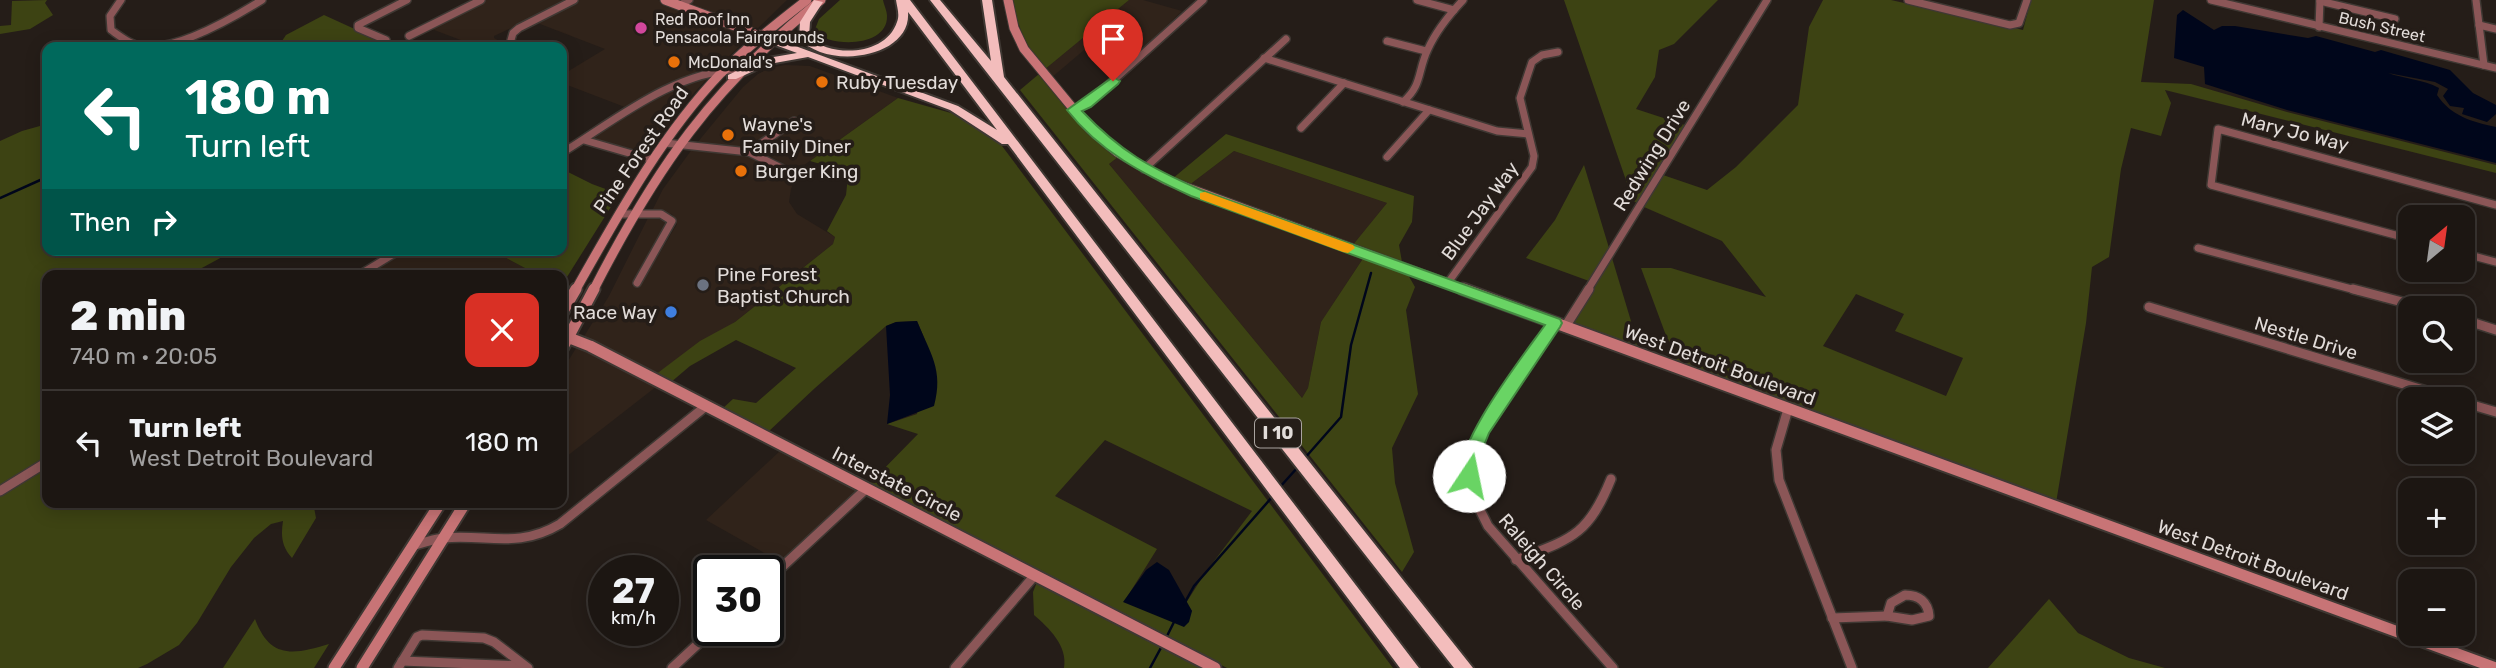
<!DOCTYPE html>
<meta charset="utf-8">
<style>
body{margin:0;font-family:Rubik,sans-serif;background:#292320;color:#f1f3f6;height:100vh;display:flex;flex-direction:column;font-size:26px;white-space:nowrap}
*{box-sizing:border-box;margin:0}
p{font-size:23px;color:#a09f9f}
.icon{flex:none;width:38px;height:38px;fill:none;stroke:currentColor;stroke-width:2;stroke-linecap:round;stroke-linejoin:round}
.map{position:relative;flex:1;overflow:hidden}
.drawer{position:absolute;left:42px;top:270px;width:525px;height:238px;display:flex;flex-direction:column;background:#1c1612;border-radius:14px;box-shadow:0 4px 18px #0003,0 0 0 2px #3a3532}
.drawer>*{flex:none}
.hud{position:absolute;left:42px;top:42px;width:525px;height:214px;border-radius:14px;box-shadow:0 4px 18px #0003,0 0 0 2px #3a3532;background:#00695c;color:#fff;overflow:hidden}
.needle{width:46px;rotate:29deg}
.buttons{position:absolute;left:2398px;top:205px;display:grid;gap:14px}
.buttons a{display:grid;place-items:center;width:77px;height:77px;border-radius:14px;background:#1c1612;box-shadow:0 4px 18px #0003,0 0 0 2px #3a3532;font-size:35px}
.speed{position:absolute;left:588px;top:555px;display:flex;gap:14px;font-size:35px;font-weight:700;text-align:center}
.speed>*{display:grid;place-content:center;width:91px;height:91px;border-radius:50%;background:#1c1612;box-shadow:0 4px 18px #0003,0 0 0 2px #3a3532;line-height:1}
.speed small{font-size:18px;font-weight:400}
.speed .limit{border:4px solid #111;border-radius:10px;background:#fff;color:#111}
.pin{position:absolute;display:grid;place-items:center;width:60px;height:60px;color:#fff;margin:-72px -30px;border-radius:50% 50% 50% 0;rotate:-45deg;box-shadow:0 0 7px #0007}
.pin .icon{rotate:45deg}
.me{position:absolute;width:77px;margin:-38px;rotate:11deg;stroke-linejoin:round;filter:drop-shadow(0 0 5px #0008)}
.turn{display:flex;align-items:center;gap:24px;height:147px;padding:0 28px;font-size:32px}
.turn .icon{width:91px;height:91px;stroke-width:2.5}
.turn b{display:block;font-size:49px;line-height:60px}
.then{display:flex;align-items:center;height:66px;padding:0 28px;background:#0003;gap:14px;font-size:26px}
.round{display:grid;place-items:center;flex:none;width:74px;height:74px;border-radius:14px;background:#292320}
.headline{display:flex;align-items:center;justify-content:space-between;height:119px;padding:0 28px}
h1{font-size:42px;font-weight:800;line-height:52px}
ul{padding:0;list-style:none}
li{display:flex;align-items:center;gap:21px;height:105px;padding:0 28px;border-top:2px solid #3a3532}
li div{flex:1}
li b{display:block;font-size:26px}
li em{font-style:normal}
.map>svg:first-child{display:block}
</style>
<div class="map">
<svg width="2496" height="668" viewBox="0 0 2496 668">
<rect width="100%" height="100%" fill="#251d18"/>
<g fill="#30231a">
<path d="M485,0h86l-77,36v2l7,4 -9,5h-13l-50,-19z"/>
<path d="M578,0h80l94,34 -34,33 -28,8 -60,34 -68,-26v-8l43,-26 -70,-27z"/>
<path d="M693,0h94l-31,30 -71,-25z"/>
<path d="M1129,0h14l39,11 -54,52 -44,-13 -33,28 -7,-8z"/>
<path d="M785,65l25,1 88,32 -98,70 -9,21 -2,13 8,12 38,23 -2,7 -98,78 -80,53 -72,-37 26,-42 40,-80 15,3 4,7 -36,60h8l37,-62 -5,-10 -20,-3 11,-22 30,-41 53,6 37,20 7,-4 -13,-10 -22,-9 44,-30 -5,-3 -45,31 -52,-6 46,-56 15,-13 12,-6z"/>
<path d="M713,72l-37,41 -29,39h-10l-47,-13 94,-57z"/>
<path d="M1234,151l153,52 -34,42 -165,-59z"/>
<path d="M1118,157l60,32 186,68 -43,65 -13,66 -6,10 -193,-234z"/>
<path d="M405,250h86l47,25h-174z"/>
<path d="M578,345l79,41 -95,74v-89z"/>
<path d="M781,450l78,40 -77,73 -76,-43z"/>
</g>
<g fill="#3d4313" fill-rule="evenodd">
<path d="M47,0l-2,3 8,12 -23,14 -30,5v-8l11,-1 1,-24z"/>
<path d="M840,0h43c1,5 4,11 4,16 1,31 -55,32 -73,16l5,-13z"/>
<path d="M1012,0h117l-85,70c-16,-20 -27,-44 -32,-70z"/>
<path d="M1564,0h154l-44,44 -15,6 -4,27 -19,32 49,16 -48,78 -9,-5 1,-9z"/>
<path d="M1823,0h68l132,30 8,-30h123l-13,82 50,2 96,28 209,53v8l-331,-83 6,13 -10,33 -30,-8 -10,41 -12,88 -17,10 -6,56 -30,180 -373,-136 -9,-10 -33,-89h30l95,29 -44,-56 -78,-34 19,-32 44,15 29,-23 62,-62 11,-78zM1856,294l48,20 -9,17 68,27 -17,38 -123,-50z"/>
<path d="M324,15l70,32h-116l8,-12z"/>
<path d="M1039,74l55,64 24,19 -9,7 193,234 6,-10 13,-66 43,-65 43,16 8,14 -9,23 12,84 -26,54 3,35 19,69 -12,20 -382,-482z"/>
<path d="M898,98l60,17 38,23 397,530h-166l-358,-184 49,-50 -31,-10 30,-10 8,-74 -8,-19 -21,1 -10,4 -71,62 -47,44 -46,-23 11,-10 23,4 40,-35 -60,-28 -46,26 -20,17 -15,-8 45,-34 35,-19 98,-78 2,-7 -8,-6 19,-36 2,-19 -10,-7 -28,-8zM1105,440l147,71 -47,62 -19,30 6,8 -68,-9 33,-53 -102,-53z"/>
<path d="M47,124v126h188l-46,25h-142v184l-47,28v-346l22,-10z"/>
<path d="M1226,134l188,62 -2,26 -13,23 3,17 -50,-16 35,-43 -153,-52 -46,35 -16,-7z"/>
<path d="M1584,165l25,83 -20,33 -63,-23 29,-38z"/>
<path d="M562,169l30,15 27,10 -57,91v-10h-24l-47,-25h71v-52l5,-3 -5,-3z"/>
<path d="M1612,258l28,93 -69,-25z"/>
<path d="M47,466v36h266l3,16 -24,40c-11,-12 -11,-23 -9,-37l-12,3 -17,14 -23,29 -34,56 -18,22 -32,19 -9,4h-138v-174z"/>
<path d="M1037,582l165,86h-138c4,-22 -15,-40 -30,-53l-1,-23z"/>
<path d="M2049,599l29,34 51,25 36,10h-177z"/>
<path d="M255,619c15,40 38,36 74,25l-15,24h-91z"/>
</g>
<g fill="#00061b">
<path d="M2183,10l31,20 8,-4h13l73,12 8,-2 59,16 6,-2 69,20 23,23 23,12v9l-9,8 -25,-8 2,-6 -14,-2 -7,-10 5,-7 -13,-7 -47,-9c16,6 35,6 51,15l-2,7c14,21 35,27 59,32v36l-209,-53 -82,-26 -1,-17 -30,-9 3,-43z"/>
<path d="M917,321c13,32 27,49 17,85l-47,18 3,-29 -4,-69 10,-4z"/>
<path d="M1157,562l12,8 23,41 -3,11 -5,5 -61,-25 23,-32z"/>
</g>
<g fill="none" stroke-linecap="round" stroke-linejoin="round">
<g stroke="#00061b" stroke-width="2.5">
<path d="M0,198l47,-21"/>
<path d="M1304,459l37,-42 10,-72 20,-72"/>
<path d="M1279,488l19,-21"/>
<path d="M1184,604l10,-18 79,-90"/>
<path d="M1166,638l8,-16"/>
<path d="M1150,668l13,-24"/>
</g>
<defs>
<g id="street-far1">
<path d="M121,0l-11,16 1,14c10,7 21,16 34,17 35,2 88,-29 117,-47"/>
<path d="M1417,0l37,10"/>
<path d="M1908,0l102,25 9,-2 8,-23"/>
<path d="M2211,0l285,68"/>
<path d="M2476,0l8,65"/>
<path d="M2320,1l75,18"/>
<path d="M680,5l9,-5"/>
<path d="M2479,25l17,4"/>
<path d="M2319,27l1,-27"/>
<path d="M409,36l72,-36"/>
<path d="M386,40l-28,-12v-3l49,-25"/>
<path d="M511,40l2,-7 6,-5 55,-28"/>
<path d="M1387,41l39,10"/>
<path d="M1264,58l233,73 31,3"/>
<path d="M1403,102c20,-18 14,-30 25,-53 8,-18 21,-34 35,-49"/>
<path d="M1074,110l13,-6 116,-104"/>
<path d="M1301,128l43,-45"/>
<path d="M584,140l69,20"/>
<path d="M665,143l84,9 36,18"/>
<path d="M749,152l45,-31"/>
<path d="M562,153c55,-34 111,-81 178,-84"/>
<path d="M1387,157l42,-47"/>
<path d="M1144,169l142,-130"/>
<path d="M619,214h42l11,7 -35,62"/>
<path d="M2410,239l-199,-54 7,-56 278,76"/>
<path d="M2198,248l161,43"/>
<path d="M2462,253l34,9"/>
<path d="M359,275l41,-25"/>
<path d="M1447,284l85,-117 2,-11 -14,-58 12,-36 10,-7 16,-3"/>
<path d="M1587,291l180,-291"/>
</g>
<g id="street">
<path d="M2353,289l72,19"/>
<path d="M2149,307l304,92"/>
<path d="M2462,319l34,11"/>
<path d="M1554,323l-71,108 -12,30v31l17,34 125,142"/>
<path d="M1565,327l24,-38"/>
<path d="M2462,402l34,10"/>
<path d="M1788,409l-12,41 3,30 73,188"/>
<path d="M0,491l47,-29"/>
<path d="M412,546c10,-3 21,-7 32,-8 44,-4 74,11 116,-14l146,-118"/>
<path d="M1516,560c55,-21 72,-24 95,-81"/>
<path d="M768,580l99,-92"/>
<path d="M1905,595c14,0 23,7 24,21l-17,4 -25,-4 4,-13z"/>
<path d="M1832,618l55,-2"/>
<path d="M402,661l122,5"/>
<path d="M398,668l19,-31 5,-2 62,3 10,4 34,26"/>
<path d="M672,668l41,-38"/>
<path d="M955,668l80,-93"/>
</g>
<g id="secondary-far1">
<path d="M665,0l102,38"/>
<path d="M1008,0l6,28 10,21 66,80 27,23 49,28 302,111"/>
<path d="M575,291c43,-76 86,-155 146,-218 27,-27 56,-50 86,-73"/>
<path d="M593,291c63,-123 119,-204 228,-291"/>
</g>
<g id="secondary">
<path d="M1463,289l1033,379"/>
<path d="M562,313l14,-24"/>
<path d="M562,335l28,11 625,322"/>
<path d="M562,349l32,-60"/>
<path d="M334,668l107,-166"/>
<path d="M362,668l104,-166"/>
</g>
<g id="highway">
<path d="M814,0l9,2 -13,20 -1,15c22,21 77,19 88,-15 3,-7 0,-15 -1,-22h14l509,668h-19l-392,-524h-6l-52,-34 -142,-53 -39,7 -33,15h-8v-4l34,-16 35,-6 -30,-11v-4l4,-1 187,69 39,24 -89,-118c4,46 -81,59 -109,26l1,-16z"/>
<path d="M930,0h10l51,61 -9,-61h10l12,77 469,591h-19z"/>
</g>
</defs>
<use href="#street-far1" stroke="#3f3833" stroke-width="10"/>
<use href="#street" stroke="#3f3833" stroke-width="12"/>
<use href="#secondary-far1" stroke="#3f3833" stroke-width="11"/>
<use href="#secondary" stroke="#3f3833" stroke-width="15"/>
<use href="#highway" stroke="#3f3833" stroke-width="4"/>
<use href="#street-far1" stroke="#8b5657" stroke-width="7"/>
<use href="#street" stroke="#8b5657" stroke-width="9"/>
<use href="#secondary-far1" stroke="#c87476" stroke-width="9"/>
<use href="#secondary" stroke="#c87476" stroke-width="11"/>
<use href="#highway" fill="#f3bdbc" fill-rule="evenodd"/>
</g>
<path fill="#69d464" stroke="#448a41" stroke-width="2" d="M1113,77l7,4 -2,3 -27,23 -9,4c39,41 67,56 119,79l359,129 2,4 -2,4 -71,106 -8,20 -6,28h-12c-16,-29 63,-129 82,-156l-354,-129c-48,-22 -91,-44 -124,-86z"/>
<path fill="#f59e0b" d="M1205,192l148,53 2,3 -7,5 -5,-1 -143,-53v-6z"/>
<circle fill="#d1479c" stroke="#251d18" stroke-width="2.5" cx="641" cy="28" r="7"/>
<g fill="#e8710a" stroke="#251d18" stroke-width="2.5">
<circle cx="674" cy="62" r="7"/>
<circle cx="822" cy="82" r="7"/>
<circle cx="728" cy="135" r="7"/>
<circle cx="741" cy="171" r="7"/>
</g>
<circle fill="#6b7280" stroke="#251d18" stroke-width="2.5" cx="703" cy="285" r="7"/>
<circle fill="#3f7fe0" stroke="#251d18" stroke-width="2.5" cx="671" cy="312" r="7"/>
<g text-anchor="middle" dominant-baseline="central" stroke-width="7" stroke-linejoin="round" paint-order="stroke">
<g font-size="16" fill="#e2dcd9" stroke="#251d18" text-anchor="start">
<text x="655" y="19">Red Roof Inn<tspan x="655" dy="18">Pensacola Fairgrounds</tspan></text>
<text x="688" y="62">McDonald's</text>
</g>
<g font-size="16" fill="#e2dcd9" stroke="#251d18">
<text transform="translate(2382 27) rotate(13)">Bush Street</text>
</g>
<rect fill="#251d18" stroke="#a9a39f" stroke-width="2" x="1255" y="418.5" width="46" height="29" rx="5"/>
<g font-size="18" font-weight="bold" fill="#e2dcd9">
<text x="1278" y="433">I 10</text>
</g>
<g font-size="19" fill="#e2dcd9" stroke="#251d18" text-anchor="start">
<text x="836" y="82">Ruby Tuesday</text>
<text x="742" y="124">Wayne's<tspan x="742" dy="22">Family Diner</tspan></text>
<text x="755" y="171">Burger King</text>
<text x="717" y="274">Pine Forest<tspan x="717" dy="22">Baptist Church</tspan></text>
<text x="657" y="312" text-anchor="end">Race Way</text>
</g>
<g font-size="19" fill="#e2dcd9" stroke="#251d18">
<text transform="translate(2295 132) rotate(14)">Mary Jo Way</text>
<text transform="translate(641 150) rotate(-55)">Pine Forest Road</text>
<text transform="translate(1652 155) rotate(-58)">Redwing Drive</text>
<text transform="translate(1480 211) rotate(-54)">Blue Jay Way</text>
<text transform="translate(2306 338) rotate(17)">Nestle Drive</text>
<text transform="translate(1720 365) rotate(20)">West Detroit Boulevard</text>
<text transform="translate(897 484) rotate(27)">Interstate Circle</text>
<text transform="translate(2253 560) rotate(20)">West Detroit Boulevard</text>
<text transform="translate(1542 562) rotate(49)">Raleigh Circle</text>
</g>
</g>
</svg>
<div class="buttons">
<a><svg class="needle" viewBox="-14 -14 28 28"><path d="M0-13l5 13h-10z" fill="#e53935"/><path d="M0 13l5-13h-10z" fill="#a09f9f"/></svg></a>
<a><svg class="icon" aria-label="search" viewBox="0 0 24 24"><circle cx="10" cy="10" r="6"/><path d="M15 15l6 6"/></svg></a>
<a><svg class="icon" aria-label="layers" viewBox="0 0 24 24"><path d="M12 4l9 5-9 5-9-5zM3 14l9 5 9-5"/></svg></a>
<a>+</a>
<a>−</a>
</div>
<div class="speed"><div>27<small>km/h</small></div><div class="limit">30</div></div>
<div class="pin" style="left:1113px;top:81px;background:#d93025"><svg class="icon" aria-label="arrive" viewBox="0 0 24 24"><path d="M6 21V4h12l-3 4 3 4H6"/></svg></div>
<svg class="me" style="left:1469px;top:476px" viewBox="-20 -20 40 40"><circle r="19" fill="#fff"/><path d="M0-13L10 11 0 6-10 11z" fill="#69d464"/></svg>
<div class="hud">
<div class="turn"><svg class="icon" aria-label="left" viewBox="0 0 24 24"><path d="M17 20v-9H6M10 6l-5 5 5 5"/></svg><div><b>180 m</b>Turn left</div></div>
<div class="then">Then<svg class="icon" aria-label="right" viewBox="0 0 24 24"><path d="M7 20v-9h11M14 6l5 5-5 5"/></svg></div>
</div>
<section class="drawer">
<div class="headline"><div><h1>2 min</h1><p>740 m · 20:05</p></div><a class="round" style="background:#d93025;color:#fff"><svg class="icon" aria-label="close" viewBox="0 0 24 24"><path d="M6 6l12 12M18 6L6 18"/></svg></a></div>
<ul>
<li><svg class="icon" aria-label="left" viewBox="0 0 24 24"><path d="M17 20v-9H6M10 6l-5 5 5 5"/></svg><div><b>Turn left</b><p>West Detroit Boulevard</p></div><em>180 m</em></li>
</ul>
</section>
</div>
